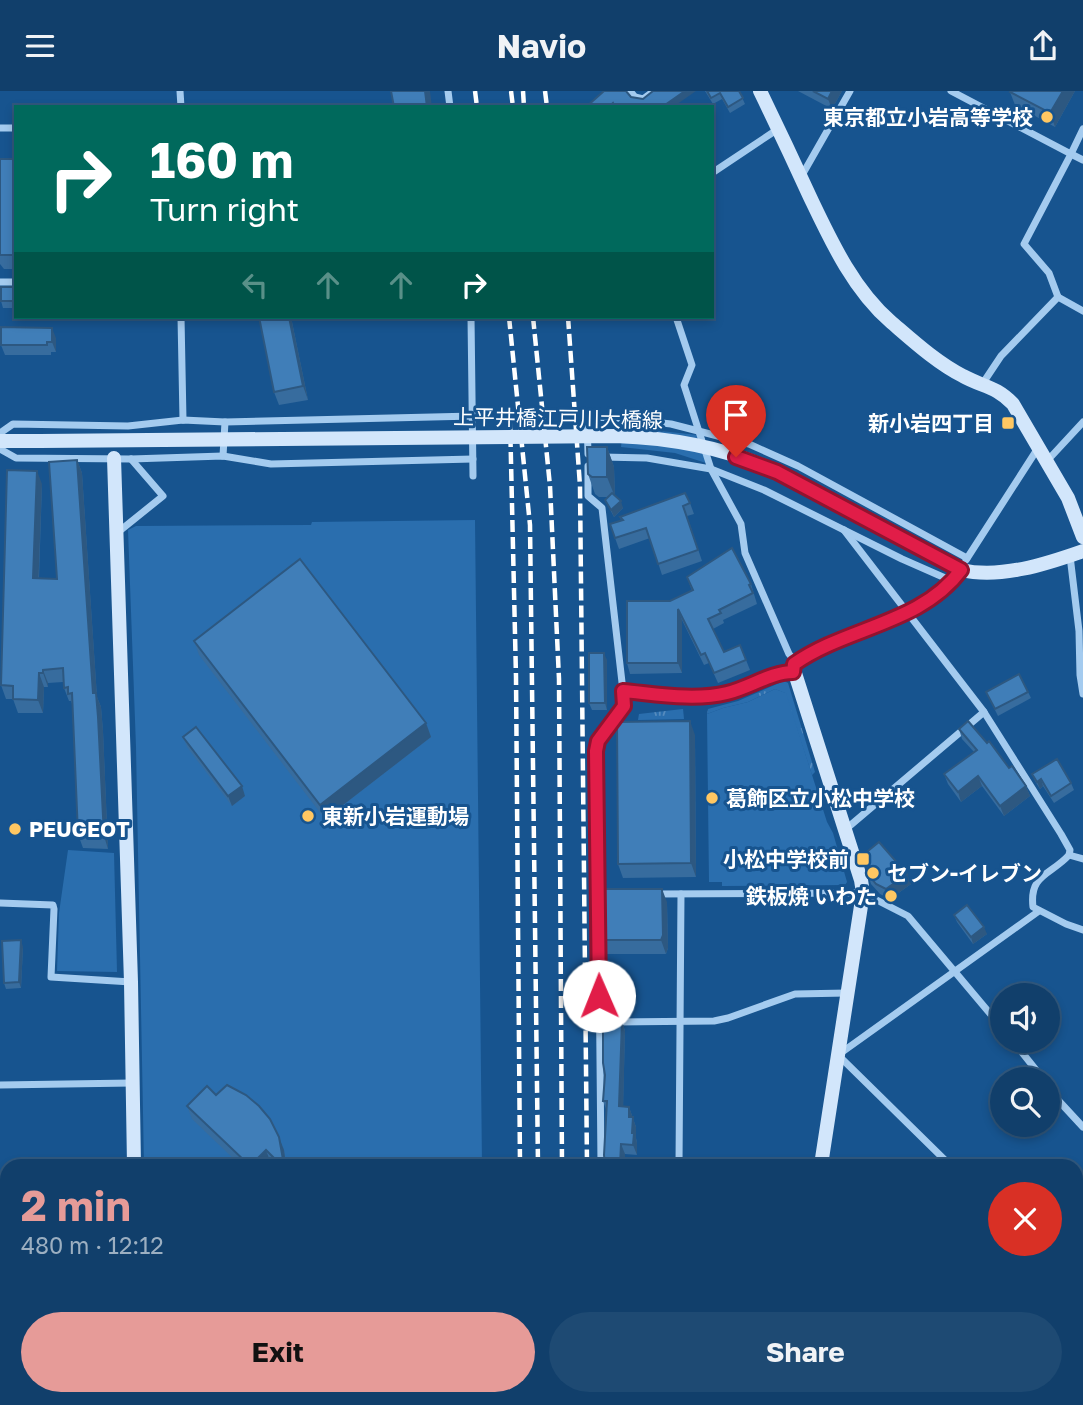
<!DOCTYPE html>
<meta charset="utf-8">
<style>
body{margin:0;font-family:"Golos Text","Noto Sans JP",sans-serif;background:#1e4a73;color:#f1f3f6;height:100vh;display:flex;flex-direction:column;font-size:26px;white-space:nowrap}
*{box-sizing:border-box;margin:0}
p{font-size:23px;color:#9cafc1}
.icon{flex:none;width:38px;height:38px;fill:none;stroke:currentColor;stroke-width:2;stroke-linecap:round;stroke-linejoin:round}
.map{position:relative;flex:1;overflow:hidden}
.drawer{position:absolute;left:0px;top:1068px;width:1083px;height:247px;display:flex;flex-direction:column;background:#113f6b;border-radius:21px 21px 0 0;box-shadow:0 4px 10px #0003,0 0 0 2px #30587e}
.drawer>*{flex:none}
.guide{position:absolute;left:14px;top:14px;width:700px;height:214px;border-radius:0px;box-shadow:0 4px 10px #0003,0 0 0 2px #30587e;background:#00695c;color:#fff;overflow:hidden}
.buttons{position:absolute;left:990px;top:892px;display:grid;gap:14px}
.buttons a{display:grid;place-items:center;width:70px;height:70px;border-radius:50%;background:#113f6b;box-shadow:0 4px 10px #0003,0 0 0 2px #30587e;font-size:35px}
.pin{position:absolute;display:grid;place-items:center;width:60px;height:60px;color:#fff;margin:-72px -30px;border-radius:50% 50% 50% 0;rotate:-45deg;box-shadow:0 0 7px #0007}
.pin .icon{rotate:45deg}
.me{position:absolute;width:77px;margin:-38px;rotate:359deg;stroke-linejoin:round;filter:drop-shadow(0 0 5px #0008)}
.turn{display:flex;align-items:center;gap:24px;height:147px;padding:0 21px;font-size:32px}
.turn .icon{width:91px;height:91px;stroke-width:2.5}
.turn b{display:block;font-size:49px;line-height:60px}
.lanes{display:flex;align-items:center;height:66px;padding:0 21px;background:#0003;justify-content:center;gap:35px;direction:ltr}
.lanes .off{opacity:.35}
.round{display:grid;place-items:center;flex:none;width:74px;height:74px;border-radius:37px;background:#1e4a73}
.overview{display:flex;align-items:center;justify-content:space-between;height:119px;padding:0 21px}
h1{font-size:42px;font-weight:700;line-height:52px;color:#e69b98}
.primary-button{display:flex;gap:14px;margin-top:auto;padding:14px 21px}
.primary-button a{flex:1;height:80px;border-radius:42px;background:#e69b98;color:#111;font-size:28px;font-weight:700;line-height:80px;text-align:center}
.primary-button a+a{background:#1e4a73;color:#f1f3f6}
header{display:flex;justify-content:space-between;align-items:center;height:91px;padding:0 21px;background:#113f6b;font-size:32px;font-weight:700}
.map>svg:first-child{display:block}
</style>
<header><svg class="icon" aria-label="menu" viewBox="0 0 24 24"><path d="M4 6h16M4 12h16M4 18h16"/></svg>Navio<svg class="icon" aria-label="share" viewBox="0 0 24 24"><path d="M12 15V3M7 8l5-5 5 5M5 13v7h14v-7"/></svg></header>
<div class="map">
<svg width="1083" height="1314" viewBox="0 0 1083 1314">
<defs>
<pattern id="grass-tufts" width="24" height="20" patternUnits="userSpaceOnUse" patternTransform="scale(1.75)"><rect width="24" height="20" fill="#2a6eae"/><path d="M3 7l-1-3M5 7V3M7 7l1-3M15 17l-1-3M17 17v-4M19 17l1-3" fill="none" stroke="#558bbe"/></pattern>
</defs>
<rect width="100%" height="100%" fill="#17548f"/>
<g fill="url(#grass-tufts)">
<path d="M784,590l4,2 27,89 -3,3 -27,-82 -10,-4 -27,13 -25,6 -16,6 1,-5 30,-8z"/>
<path d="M683,618l1,10 -46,1 1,-6z"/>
</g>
<g fill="#2a6eae">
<path d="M623,336l75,8 11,29 -34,-11 -54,-6z"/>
<path d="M475,429l7,645h-338l-8,-418 -8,-217 8,-4 175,-1 1,-3z"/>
<path d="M775,598l11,4 41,129 6,11 14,49 -2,3 -123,1v-4h-13l-2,-168 16,-6 25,-6z"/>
<path d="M68,759l46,3 3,119 -60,-1 2,-58z"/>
</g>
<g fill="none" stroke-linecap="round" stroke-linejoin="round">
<g stroke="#a4cbef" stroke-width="7">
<path d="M180,0l1,16"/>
<path d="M448,0l2,16"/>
<path d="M630,0l5,6 8,2 11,-8"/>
<path d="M951,0l120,63 12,-25"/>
<path d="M0,37h16"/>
<path d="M712,82l66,-44"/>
<path d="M801,86l49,-86"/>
<path d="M0,191h16"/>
<path d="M1058,206l25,14"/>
<path d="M181,226l2,103"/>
<path d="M471,226l2,159"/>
<path d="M676,226l16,48 -8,20 27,84 30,55 4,29 44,101 7,8"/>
<path d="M983,292l18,-27 57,-59 -9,-24 -25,-29 47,-90 12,6"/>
<path d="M0,342l13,-9 115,2 55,-6 42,2 249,-6"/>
<path d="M0,358l16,9 115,1 92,-3 48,8 202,-5"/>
<path d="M588,363l-1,-37 30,1 54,6 78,20 49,22 169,92"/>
<path d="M223,365l2,-34"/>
<path d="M602,366l45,1 64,11 53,21 138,69 50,22"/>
<path d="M1047,370l36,-39"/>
<path d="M588,375v30l14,12 21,183"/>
<path d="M844,439l140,182 77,122 9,16 -1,5c-18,20 -40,19 -36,52l33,17 17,6"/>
<path d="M117,442l46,-37 -32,-37"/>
<path d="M1070,465l9,75 1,44 3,19"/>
<path d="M966,469l72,-112"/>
<path d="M846,738l138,-117"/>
<path d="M1069,764l14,4"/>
<path d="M655,803l208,-1 45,23 95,113"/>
<path d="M0,812l53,2 1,4 -3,68 80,5"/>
<path d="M615,931l99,-1 14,-3 67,-24 52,-1"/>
<path d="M1013,950l31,39"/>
<path d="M0,994l132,-2"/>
<path d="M1048,995l10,14 25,27"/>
<path d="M601,1074l-4,-420 27,-39 -1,-15c33,3 71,10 104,2 22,-5 44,-21 67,-21"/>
<path d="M679,1074l2,-271"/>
<path d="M950,1074l-112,-110 201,-144"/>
<path d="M1076,1127l7,-7"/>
<path d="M1076,1208l7,8"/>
<path d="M142,1307l1,7"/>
<path d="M1018,1307l5,7"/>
<path d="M589,1314l1,-7"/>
<path d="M646,1314l1,-7"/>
<path d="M875,1314l8,-7"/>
</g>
<g stroke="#d2e6fb" stroke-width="14">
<path d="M760,0c17,35 34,71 50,106 21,44 43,92 81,125 21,18 46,41 72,54 20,11 33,10 50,28l55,94 15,39"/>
<path d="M0,350h40"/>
<path d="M114,367l17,524 3,183"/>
<path d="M901,447l60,32c40,9 85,-6 122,-19"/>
<path d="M821,1074l42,-272 -2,-13 -68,-213 3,-5c15,-9 31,-19 48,-25 42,-16 89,-29 117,-67"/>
<path d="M0,1167h7"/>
<path d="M324,1307l4,7"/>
<path d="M459,1314l1,-7"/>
<path d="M783,1314l1,-7"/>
</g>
<g stroke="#fff" stroke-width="4.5" stroke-dasharray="12 5" stroke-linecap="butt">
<path d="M475,0l2,16"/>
<path d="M511,0l2,16"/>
<path d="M523,0l1,16"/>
<path d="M545,0l2,16"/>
<path d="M509,226l21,208 8,640"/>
<path d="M533,226l17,169 9,193 3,486"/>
<path d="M568,226l12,169 7,679"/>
<path d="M510,327l6,259 4,488"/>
<path d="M510,1314v-7"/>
<path d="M527,1314l1,-7"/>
<path d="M553,1314l1,-7"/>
<path d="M568,1314l1,-7"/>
</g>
<path stroke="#d2e6fb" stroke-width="14" d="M40,350l576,-5c54,2 112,12 161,36 42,20 82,45 124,66"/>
</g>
<g fill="#376c9e">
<path d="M705,0h34l6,13 -15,9 -8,-14 -9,5z"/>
<path d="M798,0h44l-10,18z"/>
<path d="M1075,0l-20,36 -40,-22 -5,-13z"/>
<path d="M0,68h16v110h-12l-4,-5z"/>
<path d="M16,196v21h-13l-2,-7z"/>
<path d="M291,226l17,83 -29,5 -5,-13z"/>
<path d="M56,247v14h-5v3h-46l-4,-10z"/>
<path d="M607,356l7,20 1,28 8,13 -9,9 -9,-17 3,-3h-9l-4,-3 -7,-20z"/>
<path d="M77,369l5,13 15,224 4,10 2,24 5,118 -25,-1 -5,-14 -6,-130 -1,-3h-2l-5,-13 -1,-6 -15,1v4h-4l-1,26h-25l-5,-14h-7l-5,-14 41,-201 -3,94 18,1z"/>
<path d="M690,412l4,11 -7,2 15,45 -40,14 -12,-37 -31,11 -9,-25 11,-4 -1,-3z"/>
<path d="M687,486l64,7 6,20 -34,16 1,3 -11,6 11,23 22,8 4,10 -32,13 -9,-20 -5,2 -22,-45v53l-52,1 -3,-11 43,-62 22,-10z"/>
<path d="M194,550l232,82 5,14 -106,82 -126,-164z"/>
<path d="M607,569v50h-15l-3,-7z"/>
<path d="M986,601h42l3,6 -33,18z"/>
<path d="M959,638l50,39 17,18 4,10 -26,20 -22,-30 -21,16 -13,-18 -4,-10 30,-22 -12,-13z"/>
<path d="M695,644l1,142 -73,1 -5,-14z"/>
<path d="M183,646l62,59 -13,10 -45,-59z"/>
<path d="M1032,683l39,9 3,7 -20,13 -11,-17 -3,3 -5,-8z"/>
<path d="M868,783l43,10 -21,15 -10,-5 -9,-10z"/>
<path d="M667,811l1,46 -2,6h-59l-5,-14z"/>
<path d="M954,824l33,19 -14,10 -16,-22z"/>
<path d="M23,856l-2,41 -15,1 -2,-6z"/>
<path d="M622,930l3,10 -2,76h6l7,20v11l1,5v12l-12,-1v11h-20l-1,-10 2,-46 -3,-8z"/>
<path d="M216,1004l68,55 2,15h-14l-1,-1 -2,1h-29l-48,-46 -5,-13z"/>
<path d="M51,1307h33v7h-32z"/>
</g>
<g fill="#2d5881">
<path d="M425,0h5l2,16h-5z"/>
<path d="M685,0h11l-23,16h-11z"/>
<path d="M832,0h10l-10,18 -4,-10z"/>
<path d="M1063,0h12l-20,36 -5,-14z"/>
<path d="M289,226h2l17,83 -5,-14z"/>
<path d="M52,237l4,10v14l-4,-10z"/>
<path d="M607,356l7,20 1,30 -8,-20z"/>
<path d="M77,369l5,13 15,224 4,10 2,24 5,118 -4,-13z"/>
<path d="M37,380l5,13 -4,108 -5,-14z"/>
<path d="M621,410l2,7 -9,9 -3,-7z"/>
<path d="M678,518l4,11v53l-4,-10z"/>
<path d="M604,562l3,7v50l-2,-7z"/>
<path d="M43,579l5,13v4l-5,-14z"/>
<path d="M39,582l5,14 -1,26 -5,-13z"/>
<path d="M690,630l5,14 1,142 -5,-14z"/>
<path d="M426,632l5,14 -106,82 -5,-14z"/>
<path d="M978,685l4,10 -21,16 -3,-10z"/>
<path d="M1041,688l2,7 -3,3 -3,-7z"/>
<path d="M242,695l3,10 -13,10 -4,-10z"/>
<path d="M1026,695l4,10 -26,20 -4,-10z"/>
<path d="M907,783l4,10 -21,15 -4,-10z"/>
<path d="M662,798l5,13 1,46 -2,6 -5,-14z"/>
<path d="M984,836l3,7 -14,10 -2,-7z"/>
<path d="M21,849l2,7 -2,41 -2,-6z"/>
<path d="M622,930l3,10 -2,85 -4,-10z"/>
<path d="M629,1016l7,20v11l1,5v12l-4,-10 -4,-28z"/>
<path d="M279,1046l5,13 2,15h-2z"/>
<path d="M621,1053l4,10v11h-5z"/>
<path d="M266,1059l5,14 -2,1h-18z"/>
<path d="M79,1307h5v7h-4z"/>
</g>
<g fill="#407eb8" stroke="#2d5881" stroke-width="2">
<path d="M391,0h34l2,16h-33z"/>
<path d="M604,0h22l5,6 12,2 10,-8h32l-23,16h-47l-2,-4 -4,4h-23z"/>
<path d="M707,0h32l4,7 -15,9 -8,-14 -9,5z"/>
<path d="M813,0h19l-4,8z"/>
<path d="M1011,0h52l-13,22 -40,-21z"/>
<rect x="0" y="68" width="16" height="96"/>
<rect x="1" y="196" width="15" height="14"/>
<path d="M259,226h30l14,69 -29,6z"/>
<path d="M1,236l51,1v14h-5v3h-46z"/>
<path d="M587,356h20v30h-15l-4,-3z"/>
<path d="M77,369l16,233h3l2,24 6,119 -26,-2 -6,-141 -4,1v-7l-4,1 -1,-20 -20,2v3h-4l-1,27 -25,-1v-13l-12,-1 6,-215 30,1 -4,107 24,1 -8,-117z"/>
<path d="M612,402l9,8 -10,9 -6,-10z"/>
<path d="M685,402l5,10 -7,3 15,44 -40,14 -12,-36 -31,10 -5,-14 13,-4 -3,-3z"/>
<path d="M732,457l19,36 -2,1 4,8 -34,17 2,3 -13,6 16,33 16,-7 6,15 -32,13 -9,-20 -4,2 -23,-46v54h-51v-62h43l23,-11 -6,-13z"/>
<path d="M300,468l126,164 -106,82 -126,-164z"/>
<path d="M589,562h15l1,50h-16z"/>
<path d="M1019,583l9,18 -33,17 -9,-17z"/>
<path d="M690,630l1,142 -73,1 -1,-142z"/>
<path d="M968,630l19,22 2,-2 20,27 3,-2 14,20 -26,20 -22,-30 -20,16 -14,-18 33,-24 -18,-21z"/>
<path d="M196,636l46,59 -14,10 -45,-59z"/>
<path d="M1057,668l14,24 -20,13 -10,-17 -4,3 -5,-8z"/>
<path d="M879,751l28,32 -21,15 -10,-5 -8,-10 -5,-19z"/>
<path d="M603,798h59l1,46 -2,5h-59z"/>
<path d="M967,814l17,22 -13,10 -17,-22z"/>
<path d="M21,849l-2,42 -15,1 -2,-42z"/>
<path d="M604,930h18l-3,85 10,1v10h4l-1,16h2l-1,12 -12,-1 -1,21h-15l-1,-10 3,-54h-4l2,-26 -2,-12v-37z"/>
<path d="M227,994l19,10 13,11 11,13 9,18 5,28h-3l-15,-15 -15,15h-2l-62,-59 20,-20 9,9z"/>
<path d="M52,1307h27v4l-27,1z"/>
<path d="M378,1307h5l2,7h-32z"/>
<path d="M592,1307h28l6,1 -1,6h-19l-15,-2z"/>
</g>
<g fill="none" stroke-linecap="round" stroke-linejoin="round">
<defs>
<path id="route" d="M599,905l-3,-245 2,-10 26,-35 -1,-15c33,3 71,10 104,2 22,-5 44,-21 66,-21l1,-8c52,-37 127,-40 167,-94l-184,-98 -41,-15"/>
</defs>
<use href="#route" stroke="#92132f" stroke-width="18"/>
<use href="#route" stroke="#e11d48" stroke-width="12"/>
</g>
<g fill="#ffc762" stroke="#17548f" stroke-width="2.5">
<circle cx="1047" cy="26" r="7"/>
<rect x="1001" y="325" width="14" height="14" rx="3.5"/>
<circle cx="712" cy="707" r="7"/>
<circle cx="308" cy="725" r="7"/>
<circle cx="15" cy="738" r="7"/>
<rect x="856" y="761" width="14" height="14" rx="3.5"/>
<circle cx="873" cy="782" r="7"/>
<circle cx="891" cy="805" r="7"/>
</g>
<g text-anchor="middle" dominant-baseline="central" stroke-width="6" stroke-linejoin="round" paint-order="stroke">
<g font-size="21" font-weight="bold" fill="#fff" stroke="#17548f" text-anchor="end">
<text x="1033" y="26">東京都立小岩高等学校</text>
<text x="994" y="332">新小岩四丁目</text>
<text x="726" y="707" text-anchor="start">葛飾区立小松中学校</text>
<text x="322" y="725" text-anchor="start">東新小岩運動場</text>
<text x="29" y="738" text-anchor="start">PEUGEOT</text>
<text x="849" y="768">小松中学校前</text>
<text x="887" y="782" text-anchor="start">セブン-イレブン</text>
<text x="877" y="805">鉄板焼 いわた</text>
</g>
<g font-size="21" fill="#fff" stroke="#17548f">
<text transform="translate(558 327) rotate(1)">上平井橋江戸川大橋線</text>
</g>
</g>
</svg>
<div class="buttons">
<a><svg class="icon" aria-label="sound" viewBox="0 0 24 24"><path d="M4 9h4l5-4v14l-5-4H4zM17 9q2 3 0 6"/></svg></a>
<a><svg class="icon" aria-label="search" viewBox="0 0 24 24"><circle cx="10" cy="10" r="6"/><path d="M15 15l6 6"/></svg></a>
</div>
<div class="pin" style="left:736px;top:366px;background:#d93025"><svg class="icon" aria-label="arrive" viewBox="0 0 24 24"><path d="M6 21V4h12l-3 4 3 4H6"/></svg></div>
<svg class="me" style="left:599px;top:905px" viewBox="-20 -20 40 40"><circle r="19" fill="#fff"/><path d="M0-13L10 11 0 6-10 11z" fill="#e11d48"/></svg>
<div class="guide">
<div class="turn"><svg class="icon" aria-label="right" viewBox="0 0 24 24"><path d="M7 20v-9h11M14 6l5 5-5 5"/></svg><div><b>160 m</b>Turn right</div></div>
<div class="lanes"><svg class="icon off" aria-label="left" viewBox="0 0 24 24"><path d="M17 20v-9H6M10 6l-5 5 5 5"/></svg><svg class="icon off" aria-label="ahead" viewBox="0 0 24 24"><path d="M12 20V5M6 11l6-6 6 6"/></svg><svg class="icon off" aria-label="ahead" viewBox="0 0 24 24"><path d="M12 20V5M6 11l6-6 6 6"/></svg><svg class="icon" aria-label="right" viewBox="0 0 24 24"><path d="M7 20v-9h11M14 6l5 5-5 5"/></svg></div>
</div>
<section class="drawer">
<div class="overview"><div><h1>2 min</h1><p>480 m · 12:12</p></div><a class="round" style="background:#d93025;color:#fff"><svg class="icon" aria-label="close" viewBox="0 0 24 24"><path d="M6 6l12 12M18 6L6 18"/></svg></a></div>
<div class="primary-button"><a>Exit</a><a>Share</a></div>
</section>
</div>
